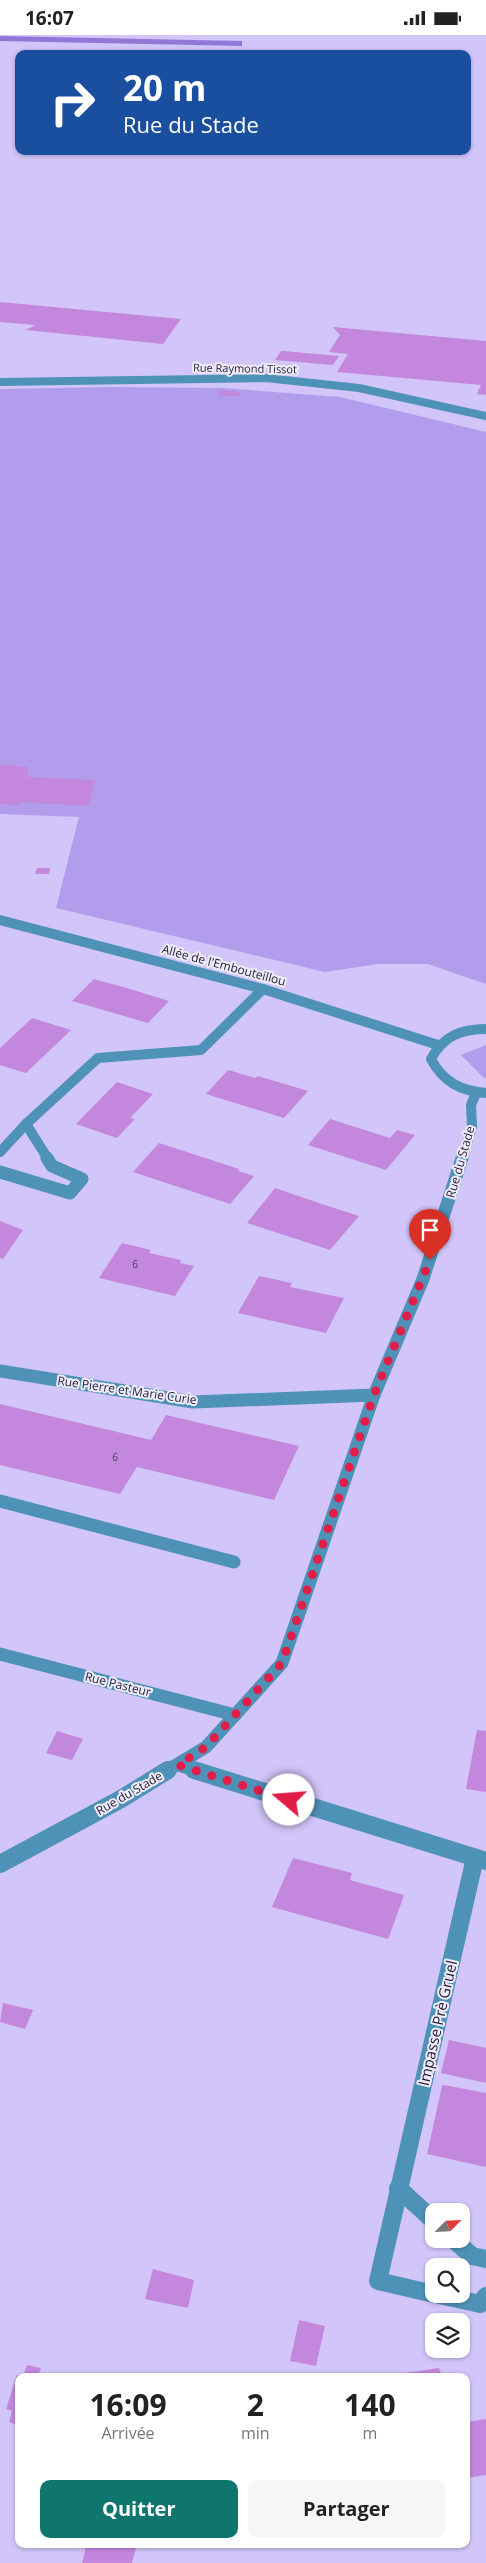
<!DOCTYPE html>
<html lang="fr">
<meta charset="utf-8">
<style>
body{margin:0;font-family:"Open Sans",sans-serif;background:#f6f6f6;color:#222;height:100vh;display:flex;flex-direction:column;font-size:19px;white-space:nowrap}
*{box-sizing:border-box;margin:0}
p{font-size:16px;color:#767676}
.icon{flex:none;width:28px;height:28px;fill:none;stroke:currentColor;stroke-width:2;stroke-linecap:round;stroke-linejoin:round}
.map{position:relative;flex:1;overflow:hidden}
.details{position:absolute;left:15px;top:2338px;width:455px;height:175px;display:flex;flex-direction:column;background:#fff;border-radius:10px;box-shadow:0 1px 4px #0004}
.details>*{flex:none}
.top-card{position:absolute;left:15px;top:15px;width:456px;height:105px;border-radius:10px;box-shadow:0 1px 4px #0004;background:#1a4fa0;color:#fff;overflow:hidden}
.needle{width:32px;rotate:66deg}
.tools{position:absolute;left:425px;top:2168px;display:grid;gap:10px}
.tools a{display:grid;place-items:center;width:45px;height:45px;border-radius:10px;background:#fff;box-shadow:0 1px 4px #0004;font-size:25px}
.pin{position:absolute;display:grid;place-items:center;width:42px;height:42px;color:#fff;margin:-51px -21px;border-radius:50% 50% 50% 0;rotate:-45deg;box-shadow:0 0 5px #0007}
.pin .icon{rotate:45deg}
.me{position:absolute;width:55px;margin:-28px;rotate:288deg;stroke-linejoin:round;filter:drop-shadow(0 0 4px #0008)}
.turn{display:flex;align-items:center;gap:18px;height:105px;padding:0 25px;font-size:22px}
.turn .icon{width:65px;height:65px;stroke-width:2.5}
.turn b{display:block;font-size:35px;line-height:42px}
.eta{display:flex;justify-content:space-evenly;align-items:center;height:85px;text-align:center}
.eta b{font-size:30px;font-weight:700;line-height:35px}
.primary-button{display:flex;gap:10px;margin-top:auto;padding:10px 25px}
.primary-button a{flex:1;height:58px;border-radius:10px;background:#0f766e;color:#fff;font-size:20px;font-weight:700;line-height:58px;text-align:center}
.primary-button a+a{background:#f6f6f6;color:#222}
.status{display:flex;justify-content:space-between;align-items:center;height:35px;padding:0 25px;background:#fff;direction:ltr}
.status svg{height:14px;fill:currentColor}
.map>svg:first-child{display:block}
</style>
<div class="status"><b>16:07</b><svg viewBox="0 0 49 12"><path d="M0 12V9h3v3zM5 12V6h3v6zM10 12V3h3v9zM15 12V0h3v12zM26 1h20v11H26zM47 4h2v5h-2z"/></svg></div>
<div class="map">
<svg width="486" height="2528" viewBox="0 0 486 2528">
<rect width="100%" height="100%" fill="#d1c5f9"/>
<g fill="#b19deb">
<path d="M112,352l111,1 117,9 146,35v552l-58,-20h-50l-53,8 -269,-64 23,-91 -79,-3v-425z"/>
<path d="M486,1010v33h-2l-23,-23z"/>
</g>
<path fill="#9278d6" d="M0,1l242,5v5l-242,-5z"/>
<g fill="#c487de">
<path d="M0,267l181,17 -18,25 -137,-14 9,-5 -35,-3z"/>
<path d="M333,292l153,14v54l-9,-1 4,-9 -144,-13 11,-18 -19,-2 11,-17z"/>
<path d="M281,316h2l56,5 -6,9 -58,-5z"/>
<path d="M220,355l12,1 8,1 -2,4 -20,-1z"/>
<path d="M0,730l29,2 -2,10 68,3 -7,26 -68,-4 -2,3 -18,-1z"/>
<path d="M37,833h13l-1,6h-14z"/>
<path d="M94,944l36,10 39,12 -21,22 -76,-22z"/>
<path d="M32,983l39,12 -45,43 -26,-8v-17z"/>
<path d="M228,1035l27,8 3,-2 50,15 -24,27 -78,-24z"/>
<path d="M117,1047l36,12 -23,24 5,1 -18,19 -41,-14z"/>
<path d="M330,1084l60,19 7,-8 18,5 -29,35 -78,-25z"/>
<path d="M159,1108l80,26 -1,2 16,5 -24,28 -97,-32z"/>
<path d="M275,1153l44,15 40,13 -29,34 -83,-27z"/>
<path d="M0,1186l23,9 -20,29 -3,-1z"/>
<path d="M122,1208l29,7 -2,3 32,7 -1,3 14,3 -19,30 -76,-18z"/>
<path d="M259,1241l33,7 -2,4 54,11 -18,35 -88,-20z"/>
<path d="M0,1369l151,36 15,-25 133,31 -25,54 -137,-33 -17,27 -120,-29z"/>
<path d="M477,1695l9,1v61l-20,-3z"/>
<path d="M57,1696l26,8 -11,21 -26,-7z"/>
<path d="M293,1823l59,15 -2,7 54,15 -15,42 -1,2 -116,-32z"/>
<path d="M3,1968l30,7 -8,19 -25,-7z"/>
<path d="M449,2005l37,8v35l-45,-10z"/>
<path d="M444,2050l42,8v74l-59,-13 15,-68z"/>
<path d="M153,2234l41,11 -6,28 -43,-9z"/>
<path d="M299,2285l26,6 -9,40 -26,-5z"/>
<path d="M27,2330l14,3 -3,8h-15z"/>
<path d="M439,2333l3,8h-38l1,-3z"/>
<path d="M17,2340h2v51l-10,-4 3,-11 -6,-2z"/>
<path d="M486,2384v56l-20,3v-56z"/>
<path d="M85,2509h52l-5,19h-50l4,-16z"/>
</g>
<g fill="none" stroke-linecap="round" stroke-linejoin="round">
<path stroke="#4f92b8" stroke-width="8" d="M0,347l266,-4 93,10 127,28"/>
<g stroke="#4f92b8" stroke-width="10">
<path d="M0,885l263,69 175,56"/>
<path d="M486,994c-25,0 -43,7 -55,30 12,23 30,32 55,34"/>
<path d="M26,1089l22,35"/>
<path d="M0,1117l26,-28 72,-66 103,-8 62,-61"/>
<path d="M462,1124l10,-32 -1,-22 5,-12"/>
</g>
<g stroke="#4f92b8" stroke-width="13">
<path d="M0,1137l70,21 12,-14 -30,-13 -5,-8"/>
<path d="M0,1336l193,31 181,-7"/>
<path d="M0,1466l234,61"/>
<path d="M0,1619l235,61"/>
<path d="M178,1730l20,6"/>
<path d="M166,1736l40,-24 76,-84 92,-268 49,-116 39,-121"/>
</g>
<g stroke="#4f92b8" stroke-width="18">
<path d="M194,1735l292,91"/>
<path d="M0,1829l121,-65 47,-29"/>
<path d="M398,2153l36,33"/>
<path d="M453,2204l19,17 14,3"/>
<path d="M434,2259l-56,-13 97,-423"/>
<path d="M435,2259l45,10 6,-8"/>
</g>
</g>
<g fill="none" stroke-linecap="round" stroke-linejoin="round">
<path stroke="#e11d48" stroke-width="9" stroke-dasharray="0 16.2" d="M289,1765l-111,-35 28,-18 76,-84 92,-268 56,-135"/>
</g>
<g text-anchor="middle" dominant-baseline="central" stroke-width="4" stroke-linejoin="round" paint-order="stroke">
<g font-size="10" fill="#4e3a5f">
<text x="135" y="1229">6</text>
<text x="115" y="1422">6</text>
</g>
<g font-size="11" fill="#262135" stroke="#efecfc">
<text transform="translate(245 333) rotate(1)">Rue Raymond Tissot</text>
</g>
<g font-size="12" fill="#262135" stroke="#efecfc">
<text transform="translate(224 930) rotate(15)">Allée de l'Embouteillou</text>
<text transform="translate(460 1127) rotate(-74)">Rue du Stade</text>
<text transform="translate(127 1355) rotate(8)">Rue Pierre et Marie Curie</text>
<text transform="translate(118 1649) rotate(14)">Rue Pasteur</text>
<text transform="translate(129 1758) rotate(-30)">Rue du Stade</text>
</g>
<g font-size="15" fill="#262135" stroke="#efecfc">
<text transform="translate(437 1988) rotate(-77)">Impasse Prè Gruel</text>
</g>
</g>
</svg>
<div class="tools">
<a><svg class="needle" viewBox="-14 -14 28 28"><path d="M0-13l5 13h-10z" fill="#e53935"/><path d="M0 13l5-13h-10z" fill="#767676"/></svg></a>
<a><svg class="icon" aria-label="search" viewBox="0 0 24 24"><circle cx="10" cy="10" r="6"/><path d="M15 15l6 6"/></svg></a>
<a><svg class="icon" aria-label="layers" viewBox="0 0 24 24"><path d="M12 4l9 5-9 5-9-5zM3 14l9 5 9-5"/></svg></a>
</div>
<div class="pin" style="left:430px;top:1225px;background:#d93025"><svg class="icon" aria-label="arrive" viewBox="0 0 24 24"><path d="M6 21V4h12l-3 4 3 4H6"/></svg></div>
<svg class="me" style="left:289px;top:1765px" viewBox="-20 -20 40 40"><circle r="19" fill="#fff"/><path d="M0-13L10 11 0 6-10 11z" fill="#e11d48"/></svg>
<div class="top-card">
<div class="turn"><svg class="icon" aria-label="right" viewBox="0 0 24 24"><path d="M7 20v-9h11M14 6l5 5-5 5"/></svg><div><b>20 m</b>Rue du Stade</div></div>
</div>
<section class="details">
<div class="eta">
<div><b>16:09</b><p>Arrivée</p></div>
<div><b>2</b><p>min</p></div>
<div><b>140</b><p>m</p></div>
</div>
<div class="primary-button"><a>Quitter</a><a>Partager</a></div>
</section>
</div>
